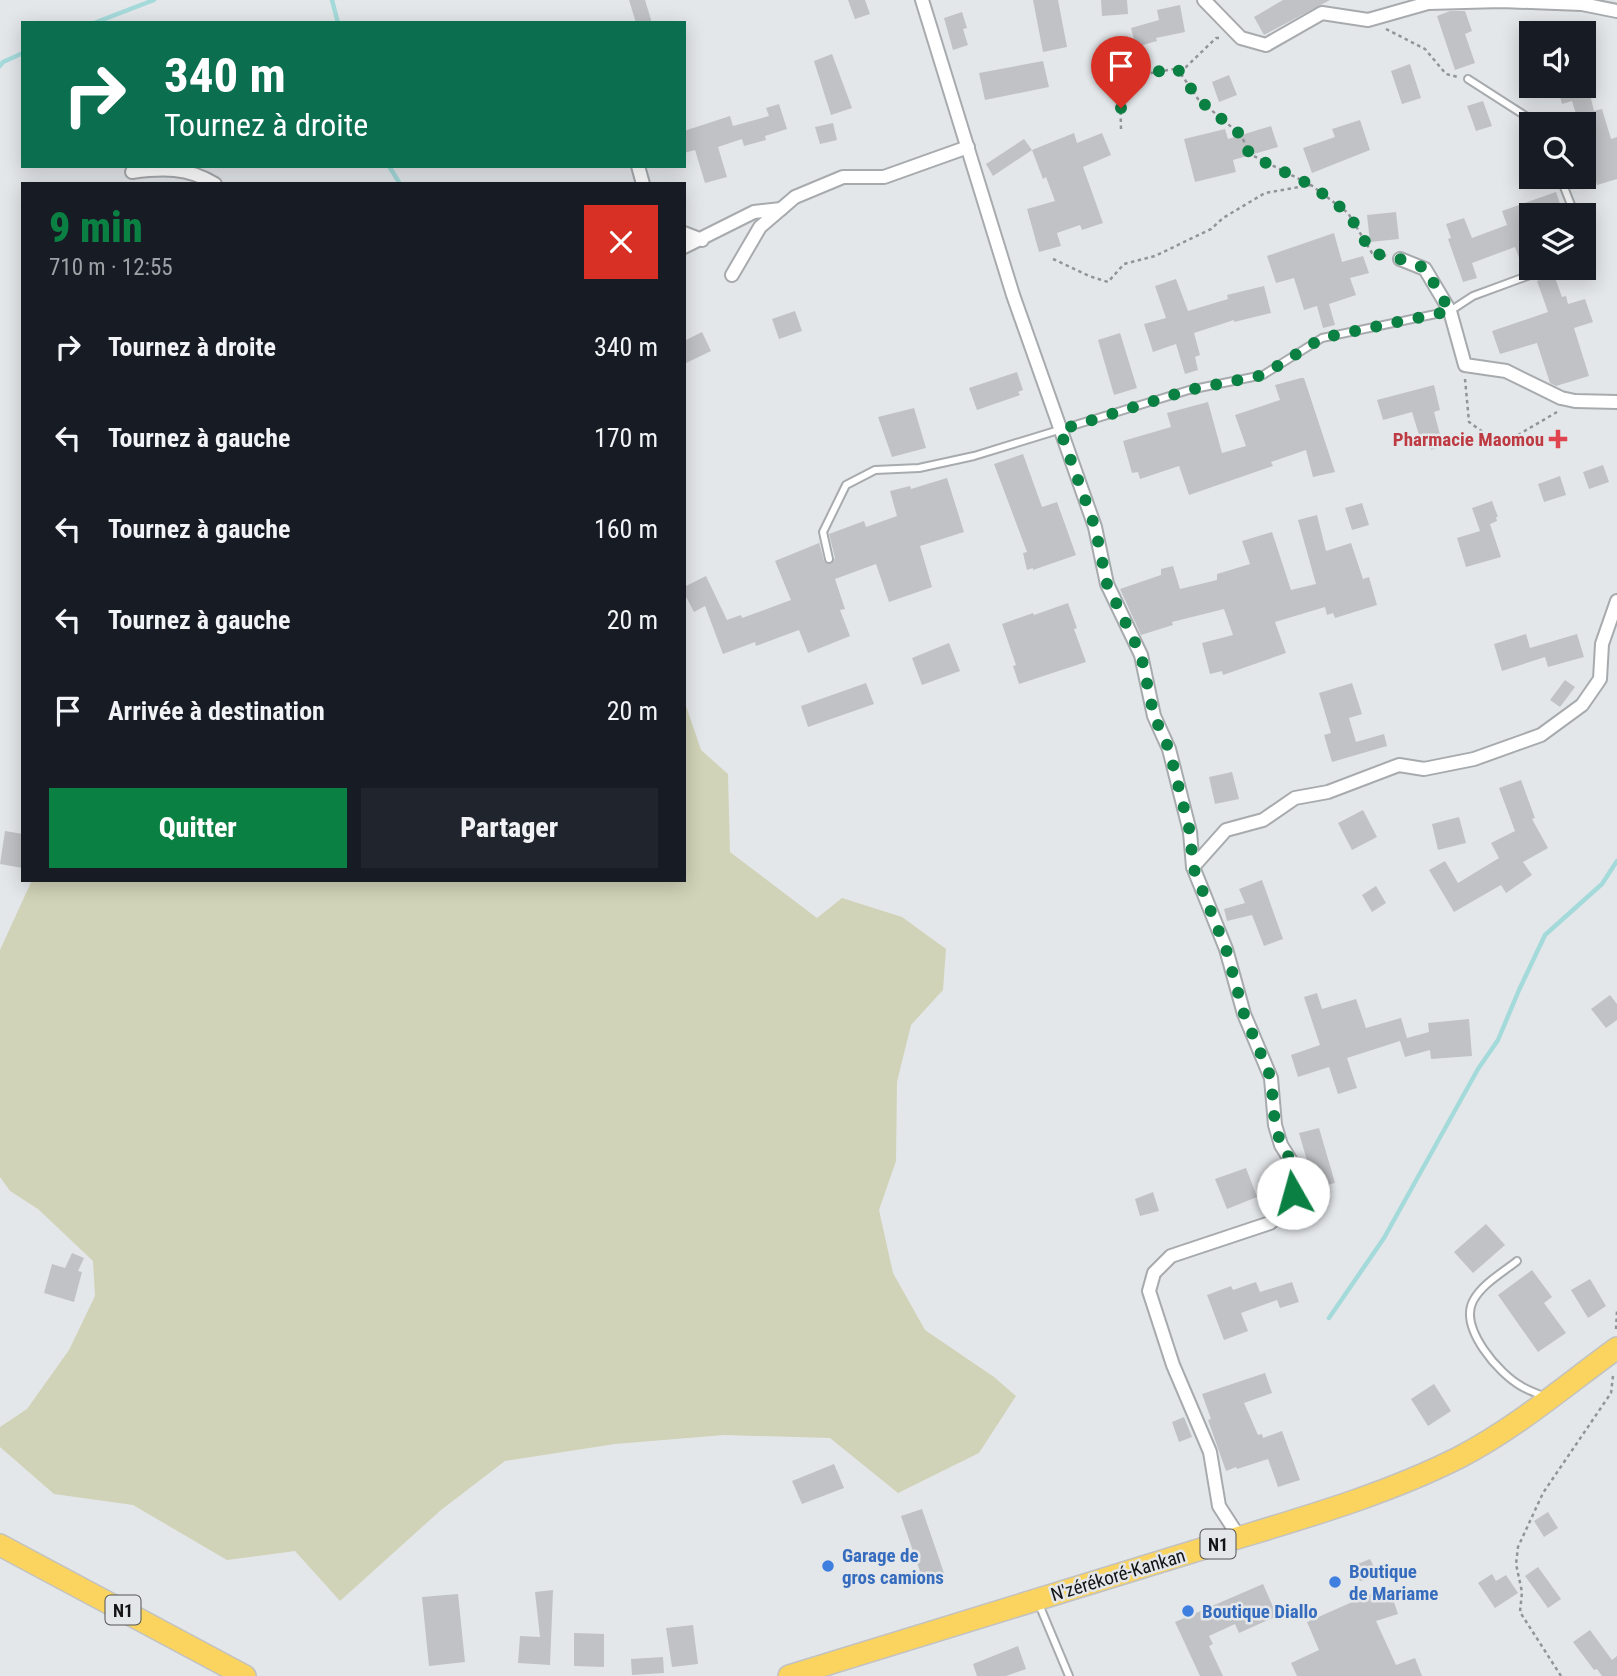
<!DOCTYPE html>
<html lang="fr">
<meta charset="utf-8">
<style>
body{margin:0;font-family:"Roboto Condensed",sans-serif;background:#20242c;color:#f1f3f6;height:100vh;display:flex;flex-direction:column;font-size:26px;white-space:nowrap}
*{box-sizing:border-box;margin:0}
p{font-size:23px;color:#9ea1a6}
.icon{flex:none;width:38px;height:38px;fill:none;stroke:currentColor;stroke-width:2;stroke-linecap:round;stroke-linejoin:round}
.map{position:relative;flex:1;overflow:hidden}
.details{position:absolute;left:21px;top:182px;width:665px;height:700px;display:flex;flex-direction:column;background:#171b24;border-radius:0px;box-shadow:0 4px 18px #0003}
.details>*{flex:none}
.top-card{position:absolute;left:21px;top:21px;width:665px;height:147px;border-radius:0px;box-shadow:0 4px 18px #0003;background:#0b6e4f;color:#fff;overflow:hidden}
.buttons{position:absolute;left:1519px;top:21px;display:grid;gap:14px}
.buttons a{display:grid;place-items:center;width:77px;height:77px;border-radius:0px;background:#171b24;box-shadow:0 4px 18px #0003;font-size:35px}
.pin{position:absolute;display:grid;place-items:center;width:60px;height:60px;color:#fff;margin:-72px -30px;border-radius:50% 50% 50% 0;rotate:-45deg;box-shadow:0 0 7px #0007}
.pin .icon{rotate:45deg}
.me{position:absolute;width:77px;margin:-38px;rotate:353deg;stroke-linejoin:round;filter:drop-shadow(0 0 5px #0008)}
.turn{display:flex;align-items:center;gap:24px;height:147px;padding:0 28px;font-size:32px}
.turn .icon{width:91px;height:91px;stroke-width:2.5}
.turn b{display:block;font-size:49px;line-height:60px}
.round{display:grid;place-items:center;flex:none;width:74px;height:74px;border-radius:0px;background:#20242c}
.head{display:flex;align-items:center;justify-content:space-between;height:119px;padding:0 28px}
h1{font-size:42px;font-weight:800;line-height:52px;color:#0b8043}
.action{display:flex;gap:14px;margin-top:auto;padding:14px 28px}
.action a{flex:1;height:80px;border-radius:0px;background:#0b8043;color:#fff;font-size:28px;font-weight:800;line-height:80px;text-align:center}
.action a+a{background:#20242c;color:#f1f3f6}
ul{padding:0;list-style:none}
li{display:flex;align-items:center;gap:21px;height:91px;padding:0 28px}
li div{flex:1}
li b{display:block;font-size:26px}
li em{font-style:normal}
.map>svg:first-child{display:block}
</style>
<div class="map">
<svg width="1617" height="1676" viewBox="0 0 1617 1676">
<rect width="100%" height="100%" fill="#e4e7ea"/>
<path fill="#d0d3b7" d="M684,700l17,50 27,24 2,78 87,66 25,-20 60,19 44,32 -3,41 -32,35 -14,57 -1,79 -17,49 14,63 32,57 69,47 22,19 -37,57 -81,40 -68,-55 -106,-3 -109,9 -110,17 -64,49 -101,91 -45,-50 -68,9 -94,-55 -79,-11 -54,-47v-20l27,-18 42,-59 26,-54 -2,-35 -55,-52 -28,-18 -10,-14v-227l32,-70h652z"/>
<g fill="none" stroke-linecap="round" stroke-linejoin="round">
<g stroke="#a5dadb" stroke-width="4.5">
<path d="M332,0l6,23"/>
<path d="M94,23l60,-23"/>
<path d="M0,66l3,-4 20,-9"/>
<path d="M389,166l11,18"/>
<path d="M1329,1318l55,-80 94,-169 20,-29 21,-50 26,-55 57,-51 15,-23"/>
</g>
</g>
<g fill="#c0c2c5">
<path d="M629,0h16l7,23h-16z"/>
<path d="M848,0h17l5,14 -15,5z"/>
<path d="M1033,0h25l9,47 -24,5z"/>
<path d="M1101,0h26l1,14 -26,2z"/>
<path d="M1283,0h47l-66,35 -10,-18z"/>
<path d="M1180,5l5,27 -29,6 1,3 -21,6 -5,-19 28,-8 -2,-10z"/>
<path d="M1450,11h15l7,20 -7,3 10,29 -20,7 -18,-54z"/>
<path d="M962,12l5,16 -4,1 5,16 -15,5 -9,-32z"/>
<path d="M832,54l20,54 -21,7 -17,-54z"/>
<path d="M1043,61l6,26 -64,13 -6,-27z"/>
<path d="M1410,64l11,34 -19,6 -11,-33z"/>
<path d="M1229,75l8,20 -18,7 -7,-20z"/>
<path d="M1557,86h31l6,25 8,-2 9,30 6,-2v42l-20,6 -13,-45v-16h-5l-7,-23 -10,3z"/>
<path d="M1483,101l9,25 -16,5 -9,-25z"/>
<path d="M779,104l8,25 -22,7 1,4 -22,6 -2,-7 -24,8 9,30 -22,6 -10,-33 -11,3v-22l46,-15 3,10 36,-10 -3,-8z"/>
<path d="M1360,120l10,30 -58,23 -9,-25 32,-11 -3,-8z"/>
<path d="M833,123l4,17 -17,4 -5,-17z"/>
<path d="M1271,126l7,21 -45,13 3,12 -41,10 -11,-43 41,-10 3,10z"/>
<path d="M1074,133l3,10 25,-10 9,22 -28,12 20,56 -21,7 -2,-5 -23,8 4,13 -22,6 -12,-43 28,-8 -9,-24 -3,2 -11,-29z"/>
<path d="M1024,139l8,11 -39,26 -7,-12z"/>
<path d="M1556,192l8,23h-33v44l-10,4 -6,-16 -43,16 5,15 -14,4 -15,-43 3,-1 -5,-14 18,-6 8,20 35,-13 -5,-14z"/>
<path d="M1396,212l3,27 -29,3 -3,-27z"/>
<path d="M1334,233l8,29 21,-6 6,17 -19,5 6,17 -27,9 6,21 -12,3 -6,-22 -13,4 -10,-32 -18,5 -9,-27z"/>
<path d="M1554,275l8,22 4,-1 2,8 17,-5 8,23 -19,6 15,48 -33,10 -6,-3 -13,-40 -37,11 -8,-23 56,-19 -11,-31z"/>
<path d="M1176,279l12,32 40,-12 -1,-4 37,-9 7,27 -37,9v-2l-40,13 6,22 -5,2 3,13 -13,4 -9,-30 -23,8 -9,-28 22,-6 -11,-32z"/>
<path d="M795,311l7,20 -23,8 -7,-20z"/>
<path d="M702,332l9,19 -27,13v-23z"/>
<path d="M1120,333l17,55 -23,7 -16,-55z"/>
<path d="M1017,372l6,18 -5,2 2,3 -43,15 -8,-22z"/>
<path d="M1301,378h3l31,94 -22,5 -7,-27 -35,12 2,4 -84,29 -10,-29 -39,13 -2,-7 -6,1 -9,-32 48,-14 -4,-14 41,-11 14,51 24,-7 -11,-31 45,-15 -5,-15z"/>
<path d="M1434,385l6,25 -6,2 9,34 -12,4 -2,-7 -7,2 -10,-33 -29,8 -6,-20z"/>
<path d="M914,408l12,40 -34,9 -14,-40z"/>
<path d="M1023,454l19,53 15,-5 19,53 -43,15v-2l-6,2 -4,-17 4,-1 -33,-88z"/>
<path d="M1603,465l6,17 -20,7 -6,-17z"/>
<path d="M1560,476l6,19 -22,7 -6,-18z"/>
<path d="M947,478l17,54 -44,14 12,41 -43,15 -13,-38 -41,15 10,30 -5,1 10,26 -42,17 -9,-23 -43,16 -1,-4 -32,12 -18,-48 -11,6 -10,-19v-6l22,-11 21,44 14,-5 1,3 49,-18 -16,-39 44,-18 -1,-5 6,23 7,3 4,-6 -6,-24 35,-13 2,6 31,-11 -7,-25 20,-5 1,3z"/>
<path d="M1492,501l6,16h-2l1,4 -7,3 11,33 -35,10 -9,-29 23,-7 -8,-23z"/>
<path d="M1362,503l7,22 -17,5 -7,-22z"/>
<path d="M1317,515l9,36 25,-8 12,36 6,-2 8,28 -42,13 -2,-5 -6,2 -2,-8 -50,15 11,31 -63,22 -1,-4 -12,3 -8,-31 31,-8 -9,-26 -52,13 1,3 -32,10 -21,-46 41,-14v-6l12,-3 7,23 37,-9v-6l33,-10 -8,-23 30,-9 19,58 25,-6 -18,-64z"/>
<path d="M1068,603l9,25 -3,1 12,33 -67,22 -6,-18 3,-1 -14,-41 31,-11 1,2z"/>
<path d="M1526,634l4,14 47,-14 7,23 -36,10 -3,-10 -43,14 -8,-27z"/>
<path d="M949,643l11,28 -38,14 -10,-27z"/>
<path d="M1565,680l10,7 -15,20 -10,-7z"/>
<path d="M866,683l8,21 -66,23 -7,-21z"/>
<path d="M1352,683l10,31 -13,4 7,24 28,-8 3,12 -55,16 -8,-27 7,-2 -12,-40z"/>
<path d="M1232,772l7,27 -24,5 -6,-27z"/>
<path d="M1521,780l14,38 -3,1 16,29 -25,14 9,13 -26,18 -5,-8 -47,27 -25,-42 16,-9 13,22 41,-25 -8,-15 24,-12 -16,-43z"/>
<path d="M1363,810l14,27 -25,13 -14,-27z"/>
<path d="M1459,817l7,26 -28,7 -6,-26z"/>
<path d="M5,831l18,3v34l-23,-4z"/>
<path d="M1262,880l21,59 -19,7 -12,-31 -25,6 -3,-12 21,-6 -6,-14z"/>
<path d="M1376,886l10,17 -14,9 -10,-17z"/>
<path d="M1317,993l5,16 34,-10 10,29 35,-10 6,20 22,-6 -1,-9 41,-4 3,37 -41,3 -1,-9 -25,7 -5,-16 -53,17 10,30 -19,6 -9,-27 -31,10 -7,-22 29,-10 -16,-48z"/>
<path d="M1610,995l7,9v16l-11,8 -15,-19z"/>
<path d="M1319,1128l16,55 -20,5 -16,-55z"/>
<path d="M1246,1168l11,29 -30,12 -12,-30z"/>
<path d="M1153,1192l6,19 -19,5 -5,-17z"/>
<path d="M1486,1224l19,21 -32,28 -19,-21z"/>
<path d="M72,1253l12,5 -6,13 4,1 -8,30 -30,-9 8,-29 13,4z"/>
<path d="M1532,1270l20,27 -8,6 22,30 -28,19 -40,-57z"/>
<path d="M1590,1279l16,27 -18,12 -17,-28z"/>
<path d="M1256,1282l4,10 32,-10 7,20 -19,6 -3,-8 -36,13 7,18 -24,9 -17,-45 24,-9 2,4z"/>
<path d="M1265,1373l7,20 -28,10 14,32 4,-1 1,4 19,-7 18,49 -22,7 -10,-28 -31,10 -1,-2 -10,4 -18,-51 3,-1 -9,-25z"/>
<path d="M1434,1384l17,27 -23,15 -17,-27z"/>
<path d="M1184,1417l8,20 -13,5 -7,-20z"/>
<path d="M834,1464l10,24 -42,16 -10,-23z"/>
<path d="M922,1509l23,67 -21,7 -23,-67z"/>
<path d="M1548,1512l10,16 -14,9 -10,-16z"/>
<path d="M1370,1559l9,18 -19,4 -7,-15z"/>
<path d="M1538,1567l23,32 -13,9 -23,-32z"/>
<path d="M1492,1574l4,7 10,-6 12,18 -23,15 -17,-25z"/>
<path d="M1263,1584l14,32 -38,17 -4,-9 -26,12 4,8 -4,2 14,30h-23l-25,-54z"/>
<path d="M1384,1588l3,6 4,-1 7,21 -22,7 20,44 19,-7 7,18h-125l-6,-13 28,-13 -12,-28z"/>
<path d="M553,1590l-3,75 -32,-2 2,-27 20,1 -5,-45z"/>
<path d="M458,1594l7,68 -36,4 -7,-69z"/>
<path d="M693,1625l5,39 -26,3 -6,-39z"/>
<path d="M1590,1630l22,30 5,-4v20h-15l-5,-7 -3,1 -21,-28z"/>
<path d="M574,1633l30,1v33l-30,-1z"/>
<path d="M1018,1646l8,23 -20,7h-29l-4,-12z"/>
<path d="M663,1657l1,16 -32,2 -1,-16z"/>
</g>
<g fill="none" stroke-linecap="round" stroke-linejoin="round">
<defs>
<g id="service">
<path d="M1468,79l70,45"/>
<path d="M1560,177l15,38"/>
<path d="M1584,237l6,15 -6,3"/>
<path d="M829,559l-6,-27 23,-47 29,-15 44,-2 55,-12 215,-66 74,-15 59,-37 128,-27 23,-15 76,-28"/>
<path d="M1517,1261c-15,12 -35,23 -44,40 -14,27 26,73 48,85 8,5 17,8 25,11"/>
<path d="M1038,1602l31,74"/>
</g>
<g id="minor">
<path d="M922,0l91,295 82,232 12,57 34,71 13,61 15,33 21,83 3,35 33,82 18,65 27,64 4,47 6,20 13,21 -1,27 -7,16 -16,14 -99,33 -17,17 -5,18 24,74 37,87 9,54 20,31"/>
<path d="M1204,0l37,38 25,7 56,-32 46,7 60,-17 73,-2 81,3 35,7"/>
<path d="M638,166l5,18"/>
<path d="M132,172c30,-4 56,-5 83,12"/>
<path d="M684,233l18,7"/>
<path d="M684,247l70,-35 27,-3"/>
<path d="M1400,259l25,10 25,42 15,54 41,6 55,27 14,3 42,1"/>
<path d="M732,275l28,-48 35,-30 48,-20h41l84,-30"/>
<path d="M1193,867l33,-37 37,-10 32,-22 33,-6 71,-27 25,4 50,-10 67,-24 41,-30 18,-26 2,-35 15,-43"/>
</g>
<g id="trunk">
<path d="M0,1545l245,131"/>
<path d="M789,1676c136,-41 271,-83 406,-125 89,-28 182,-52 265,-94 56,-29 106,-72 157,-109"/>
</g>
</defs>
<use href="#service" stroke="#a8abae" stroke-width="10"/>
<use href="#minor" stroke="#a8abae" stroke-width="16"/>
<use href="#trunk" stroke="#c2c2c2" stroke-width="24"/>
<g stroke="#929597" stroke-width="2.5" stroke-dasharray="3.5 3.5" stroke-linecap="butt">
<path d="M1386,29l39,20 21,25 12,3"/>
<path d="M1177,68l21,31 43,36 9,19 61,31 37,28 24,40 15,3"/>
<path d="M1121,129l-1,-42 13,-11 53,-9 30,-29h4"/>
<path d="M1053,259l36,17 19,6 16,-18 31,-8 56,-27 12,-11 42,-25 46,-8"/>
<path d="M1465,379l4,43 21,15 21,2 46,-27"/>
<path d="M1616,1329l1,-18"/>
<path d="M1561,1676l-41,-64 2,-20 -6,-28 2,-17 25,-54 68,-100 2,-17"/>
</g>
<use href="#service" stroke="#fff" stroke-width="6"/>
<use href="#minor" stroke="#fff" stroke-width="12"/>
<use href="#trunk" stroke="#fad45e" stroke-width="21"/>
</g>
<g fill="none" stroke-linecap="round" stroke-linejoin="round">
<path stroke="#0b8043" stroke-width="12" stroke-dasharray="0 21.6" d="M1121,108l-1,-22 13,-10 44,-8 21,31 43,36 9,20 61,30 37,28 24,40 28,6 25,9 25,43 -128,27 -59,37 -74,15 -129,40 35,97 12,57 34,71 13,61 15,33 21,83 3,35 33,82 18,65 27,64 4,47 6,19 13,22 -1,27"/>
</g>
<path fill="#e0444e" stroke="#e4e7ea" stroke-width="2.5" d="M1554.5 428.5h7v7h7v7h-7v7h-7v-7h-7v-7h7z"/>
<g fill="#3f7fe0" stroke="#e4e7ea" stroke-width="2.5">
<circle cx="828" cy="1566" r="7"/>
<circle cx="1335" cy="1582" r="7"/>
<circle cx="1188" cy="1611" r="7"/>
</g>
<g text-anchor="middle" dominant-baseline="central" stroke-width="5" stroke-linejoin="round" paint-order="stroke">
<g fill="#e4e7ea" stroke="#525355" stroke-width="2">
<rect x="1200.5" y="1529.5" width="35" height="29" rx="5"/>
<rect x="105.5" y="1595.5" width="35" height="29" rx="5"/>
</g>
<g font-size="18" font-weight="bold" fill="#131415">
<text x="1218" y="1544">N1</text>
<text x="123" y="1610">N1</text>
</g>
<g font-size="19" font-weight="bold" fill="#be3a42" stroke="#e4e7ea" text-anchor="end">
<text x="1544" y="439">Pharmacie Maomou</text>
</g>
<g font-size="19" font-weight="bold" fill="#366cbe" stroke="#e4e7ea" text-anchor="start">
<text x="842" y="1555">Garage de<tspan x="842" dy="22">gros camions</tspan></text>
<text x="1349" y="1571">Boutique<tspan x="1349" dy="22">de Mariame</tspan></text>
<text x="1202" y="1611">Boutique Diallo</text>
</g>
<g font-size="19" fill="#131415" stroke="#e4e7ea">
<text transform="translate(1118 1575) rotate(-17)">N'zérékoré-Kankan</text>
</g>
</g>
</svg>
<div class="buttons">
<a><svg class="icon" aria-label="sound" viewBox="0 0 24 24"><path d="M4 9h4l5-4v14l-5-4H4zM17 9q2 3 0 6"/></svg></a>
<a><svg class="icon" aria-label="search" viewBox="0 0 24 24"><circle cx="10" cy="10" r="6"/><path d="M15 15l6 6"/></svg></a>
<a><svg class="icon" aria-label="layers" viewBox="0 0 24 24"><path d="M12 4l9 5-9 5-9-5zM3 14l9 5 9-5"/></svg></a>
</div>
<div class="pin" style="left:1121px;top:108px;background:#d93025"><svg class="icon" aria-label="arrive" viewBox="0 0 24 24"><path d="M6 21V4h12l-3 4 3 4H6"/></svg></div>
<svg class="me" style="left:1293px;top:1193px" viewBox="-20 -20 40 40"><circle r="19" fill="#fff"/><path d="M0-13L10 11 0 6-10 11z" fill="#0b8043"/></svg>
<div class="top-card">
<div class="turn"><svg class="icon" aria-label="right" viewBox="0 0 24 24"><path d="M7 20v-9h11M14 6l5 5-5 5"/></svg><div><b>340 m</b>Tournez à droite</div></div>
</div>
<section class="details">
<div class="head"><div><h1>9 min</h1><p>710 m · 12:55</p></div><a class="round" style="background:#d93025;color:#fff"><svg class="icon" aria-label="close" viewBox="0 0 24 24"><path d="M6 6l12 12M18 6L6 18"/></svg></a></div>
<ul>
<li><svg class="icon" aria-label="right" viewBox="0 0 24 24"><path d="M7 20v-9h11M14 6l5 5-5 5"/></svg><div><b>Tournez à droite</b></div><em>340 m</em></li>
<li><svg class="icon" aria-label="left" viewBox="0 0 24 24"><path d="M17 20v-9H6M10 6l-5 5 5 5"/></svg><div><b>Tournez à gauche</b></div><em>170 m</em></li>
<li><svg class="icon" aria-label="left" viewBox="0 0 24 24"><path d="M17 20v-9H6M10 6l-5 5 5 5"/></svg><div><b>Tournez à gauche</b></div><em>160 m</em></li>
<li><svg class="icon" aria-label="left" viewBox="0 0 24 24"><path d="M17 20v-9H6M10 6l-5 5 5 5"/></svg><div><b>Tournez à gauche</b></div><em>20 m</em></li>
<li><svg class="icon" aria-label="arrive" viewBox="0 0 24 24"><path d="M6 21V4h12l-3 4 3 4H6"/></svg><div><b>Arrivée à destination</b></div><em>20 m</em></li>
</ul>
<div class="action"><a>Quitter</a><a>Partager</a></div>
</section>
</div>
